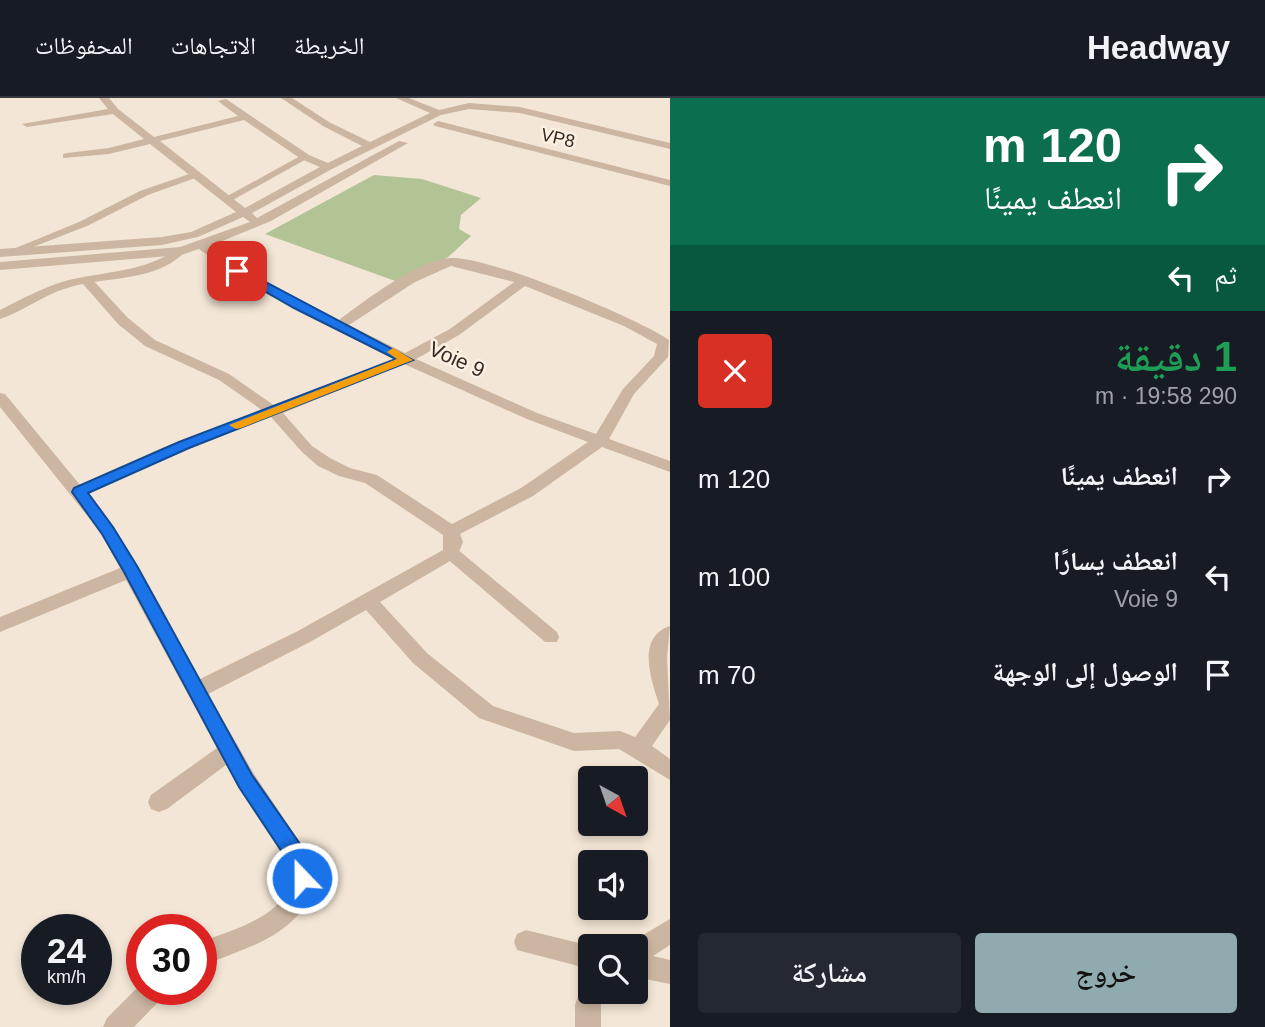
<!DOCTYPE html>
<html lang="ar">
<meta charset="utf-8">
<style>
body{margin:0;font-family:Arial,"Noto Naskh Arabic",sans-serif;background:#242831;color:#f1f3f6;direction:rtl;height:100vh;display:flex;flex-direction:column;font-size:26px;white-space:nowrap}
*{box-sizing:border-box;margin:0}
p{font-size:23px;color:#9ea1a6}
.icon{flex:none;width:38px;height:38px;fill:none;stroke:currentColor;stroke-width:2;stroke-linecap:round;stroke-linejoin:round}
.map{position:relative;flex:1;overflow:hidden;direction:ltr}
.sheet{display:flex;flex-direction:column;background:#171b24;width:595px}
.sheet>*{flex:none}
.banner{background:#0b6e4f;color:#fff;overflow:hidden}
.needle{width:46px;rotate:140deg}
.tools{position:absolute;left:578px;top:668px;display:grid;gap:14px}
.tools a{display:grid;place-items:center;width:70px;height:70px;border-radius:7px;background:#171b24;box-shadow:0 4px 10px #0003;font-size:35px}
.speed{position:absolute;left:21px;top:816px;display:flex;gap:14px;font-size:35px;font-weight:700;text-align:center}
.speed>*{display:grid;place-content:center;width:91px;height:91px;border-radius:50%;background:#171b24;box-shadow:0 4px 10px #0003;line-height:1}
.speed small{font-size:18px;font-weight:400}
.speed .limit{border:10px solid #d22;background:#fff;color:#111}
.pin{position:absolute;display:grid;place-items:center;width:60px;height:60px;color:#fff;margin:-30px;border-radius:14px;box-shadow:0 4px 10px #0006}
.me{position:absolute;width:77px;margin:-38px;rotate:338deg;stroke-linejoin:round;filter:drop-shadow(0 0 5px #0008)}
.turn{display:flex;align-items:center;gap:24px;height:147px;padding:0 28px;font-size:32px}
.turn .icon{width:91px;height:91px;stroke-width:2.5}
.turn b{display:block;font-size:49px;line-height:60px}
.then{display:flex;align-items:center;height:66px;padding:0 28px;background:#0003;gap:14px;font-size:26px}
.round{display:grid;place-items:center;flex:none;width:74px;height:74px;border-radius:7px;background:#242831}
.head{display:flex;align-items:center;justify-content:space-between;height:119px;padding:0 28px}
h1{font-size:42px;font-weight:600;line-height:52px;color:#1e9e55}
.primary-button{display:flex;gap:14px;margin-top:auto;padding:14px 28px}
.primary-button a{flex:1;height:80px;border-radius:7px;background:#8fabb0;color:#111;font-size:28px;font-weight:600;line-height:80px;text-align:center}
.primary-button a+a{background:#242831;color:#f1f3f6}
ul{padding:0;list-style:none}
li{display:flex;align-items:center;gap:21px;height:98px;padding:0 28px}
li div{flex:1}
li b{display:block;font-size:26px}
li em{font-style:normal}
header{display:flex;align-items:center;gap:42px;box-sizing:border-box;height:98px;padding:0 35px;background:#171b24;border-bottom:2px solid #363941}
header strong{font-size:33px}
nav{display:flex;gap:38px;margin-inline-start:auto;font-size:24px}
main{display:flex;flex:1;min-height:0}
.map>svg:first-child{display:block}
</style>
<header>
<strong>Headway</strong>
<nav><a>الخريطة</a><a>الاتجاهات</a><a>المحفوظات</a></nav>
</header>
<main>
<section class="sheet">
<div class="banner">
<div class="turn"><svg class="icon" aria-label="right" viewBox="0 0 24 24"><path d="M7 20v-9h11M14 6l5 5-5 5"/></svg><div><b>120 m</b>انعطف يمينًا</div></div>
<div class="then">ثم<svg class="icon" aria-label="left" viewBox="0 0 24 24"><path d="M17 20v-9H6M10 6l-5 5 5 5"/></svg></div>
</div>
<div class="head"><div><h1>1 دقيقة</h1><p>290 m · 19:58</p></div><a class="round" style="background:#d93025;color:#fff"><svg class="icon" aria-label="close" viewBox="0 0 24 24"><path d="M6 6l12 12M18 6L6 18"/></svg></a></div>
<ul>
<li><svg class="icon" aria-label="right" viewBox="0 0 24 24"><path d="M7 20v-9h11M14 6l5 5-5 5"/></svg><div><b>انعطف يمينًا</b></div><em>120 m</em></li>
<li><svg class="icon" aria-label="left" viewBox="0 0 24 24"><path d="M17 20v-9H6M10 6l-5 5 5 5"/></svg><div><b>انعطف يسارًا</b><p>Voie 9</p></div><em>100 m</em></li>
<li><svg class="icon" aria-label="arrive" viewBox="0 0 24 24"><path d="M6 21V4h12l-3 4 3 4H6"/></svg><div><b>الوصول إلى الوجهة</b></div><em>70 m</em></li>
</ul>
<div class="primary-button"><a>خروج</a><a>مشاركة</a></div>
</section>
<div class="map">
<svg width="670" height="929" viewBox="0 0 670 929">
<rect width="100%" height="100%" fill="#f3e6d6"/>
<path fill="#b2c395" d="M374,77l48,4 59,19 -20,17 -2,14 12,7 -24,22 -49,24 -133,-48z"/>
<g fill="none" stroke-linecap="round" stroke-linejoin="round">
<g fill="#ccb6a1" fill-rule="evenodd">
<path d="M302,57l8,2 -79,44 -9,-2z"/>
<path d="M195,74l3,1v4l-50,18 -61,31 -72,28 -9,-2 73,-30 61,-31z"/>
<path d="M177,151l9,2c-32,33 -82,24 -122,38 -22,7 -42,23 -64,30v-9c22,-11 45,-24 69,-30 39,-9 75,-8 108,-31z"/>
<path d="M451,449l6,2 100,83 2,5 -2,5h-12l-100,-85 -2,-4z"/>
</g>
<g fill="#ccb6a1" fill-rule="evenodd">
<path d="M99,0h10l9,11 36,28 84,-21 -20,-15 8,-2 83,56 19,8 34,-17 -39,-20 -42,-28h11l37,24 41,20 60,-29 -34,-15h13l30,12 30,-7 51,4 150,36v6l-150,-36 -51,-4 -28,6 -109,54 -80,44 5,5 142,-77 9,2 -137,78 -61,25 44,31 85,43c27,-20 77,-59 111,-62 37,-3 187,60 219,82l-1,17 -34,37 -25,45 61,22v11l-68,-25 -69,49 -73,38 3,8 -6,15 -77,45 47,51 66,53 81,27 46,-2 15,6 24,-33c-8,-24 -23,-67 11,-78l-3,32 3,62 -18,26 18,13v21l-51,-31 -45,2 -95,-33 -66,-55 -47,-53 -56,32 -102,52 46,80 47,70 14,44c-22,50 -67,59 -114,78v-24c33,-13 72,-22 90,-55l-8,-32 -57,-90 -59,44 -8,3 -8,-3 -3,-7 3,-7 66,-47 -91,-168 -126,52v-15l120,-49 -19,-35 -101,-126v-14l5,1 75,91 82,-37 100,-38 -43,-30 -74,-34 -27,-22 -35,-40 -2,-3 6,-4 4,1 37,40 27,22 74,34 46,32 118,-47 -147,-76 -47,-34 -18,6 -181,15v-8l180,-15 70,-25 -7,-5 -45,20 -36,8 -162,12v-8l162,-12 29,-5 45,-20 -86,-68 -41,10 -46,4v-4l4,-1 42,-5 35,-9 -31,-25 -86,13 -5,-3 86,-15zM244,22l57,39 19,8 -75,41 -85,-67zM451,168l63,16 -64,47 -45,24 -56,-28 66,-43zM525,188l99,40 33,18 -3,12 -31,33 -27,45 -59,-21 -121,-54 43,-24zM404,266l123,55 61,23 -67,46 -69,36 -75,-49 -27,-7 -20,-10 -18,-12 -29,-33zM271,319l31,35 16,14 21,10 26,7 78,52v15l-147,82 -96,47c-36,-64 -65,-128 -112,-185l85,-39z"/>
<path d="M438,23l232,59v6l-235,-60 -2,-2z"/>
<path d="M670,821v26l-17,11 17,4v24l-35,-7v-30l-9,-2z"/>
<path d="M526,832l69,17h-5v22l-73,-19 -3,-8 3,-8z"/>
<path d="M590,882v12h14l-3,13v22h-26v-22l8,-22z"/>
<path d="M142,885v6h23l-3,9 -28,29h-31l4,-9z"/>
</g>
</g>
<path fill="#1a73e8" stroke="#114b97" stroke-width="2" d="M233,171h8l172,91 -224,88 -101,45 25,34 24,39 115,209 48,69 13,34 -4,7 -7,3 -7,-3 -11,-30 -45,-68 -115,-215 -22,-38 -30,-42 2,-4 105,-46 217,-83 -102,-51 -61,-35z"/>
<path fill="#f59e0b" d="M393,250l20,12 -172,68 -5,1 -7,-4 168,-66 -10,-7z"/>
<g text-anchor="middle" dominant-baseline="central" stroke-width="5" stroke-linejoin="round" paint-order="stroke">
<g font-size="18" fill="#352a25" stroke="#fbf0e2">
<text transform="translate(558 40) rotate(13)">VP8</text>
</g>
<g font-size="21" fill="#352a25" stroke="#fbf0e2">
<text transform="translate(457 261) rotate(24)">Voie 9</text>
</g>
</g>
</svg>
<div class="tools">
<a><svg class="needle" viewBox="-14 -14 28 28"><path d="M0-13l5 13h-10z" fill="#e53935"/><path d="M0 13l5-13h-10z" fill="#9ea1a6"/></svg></a>
<a><svg class="icon" aria-label="sound" viewBox="0 0 24 24"><path d="M4 9h4l5-4v14l-5-4H4zM17 9q2 3 0 6"/></svg></a>
<a><svg class="icon" aria-label="search" viewBox="0 0 24 24"><circle cx="10" cy="10" r="6"/><path d="M15 15l6 6"/></svg></a>
</div>
<div class="speed"><div>24<small>km/h</small></div><div class="limit">30</div></div>
<div class="pin" style="left:237px;top:173px;background:#d93025"><svg class="icon" aria-label="arrive" viewBox="0 0 24 24"><path d="M6 21V4h12l-3 4 3 4H6"/></svg></div>
<svg class="me" style="left:302px;top:780px" viewBox="-20 -20 40 40"><circle r="17" fill="#1a73e8" stroke="#fff" stroke-width="3"/><path d="M0-11L8 9 0 5-8 9z" fill="#fff"/></svg>
</div>
</main>
